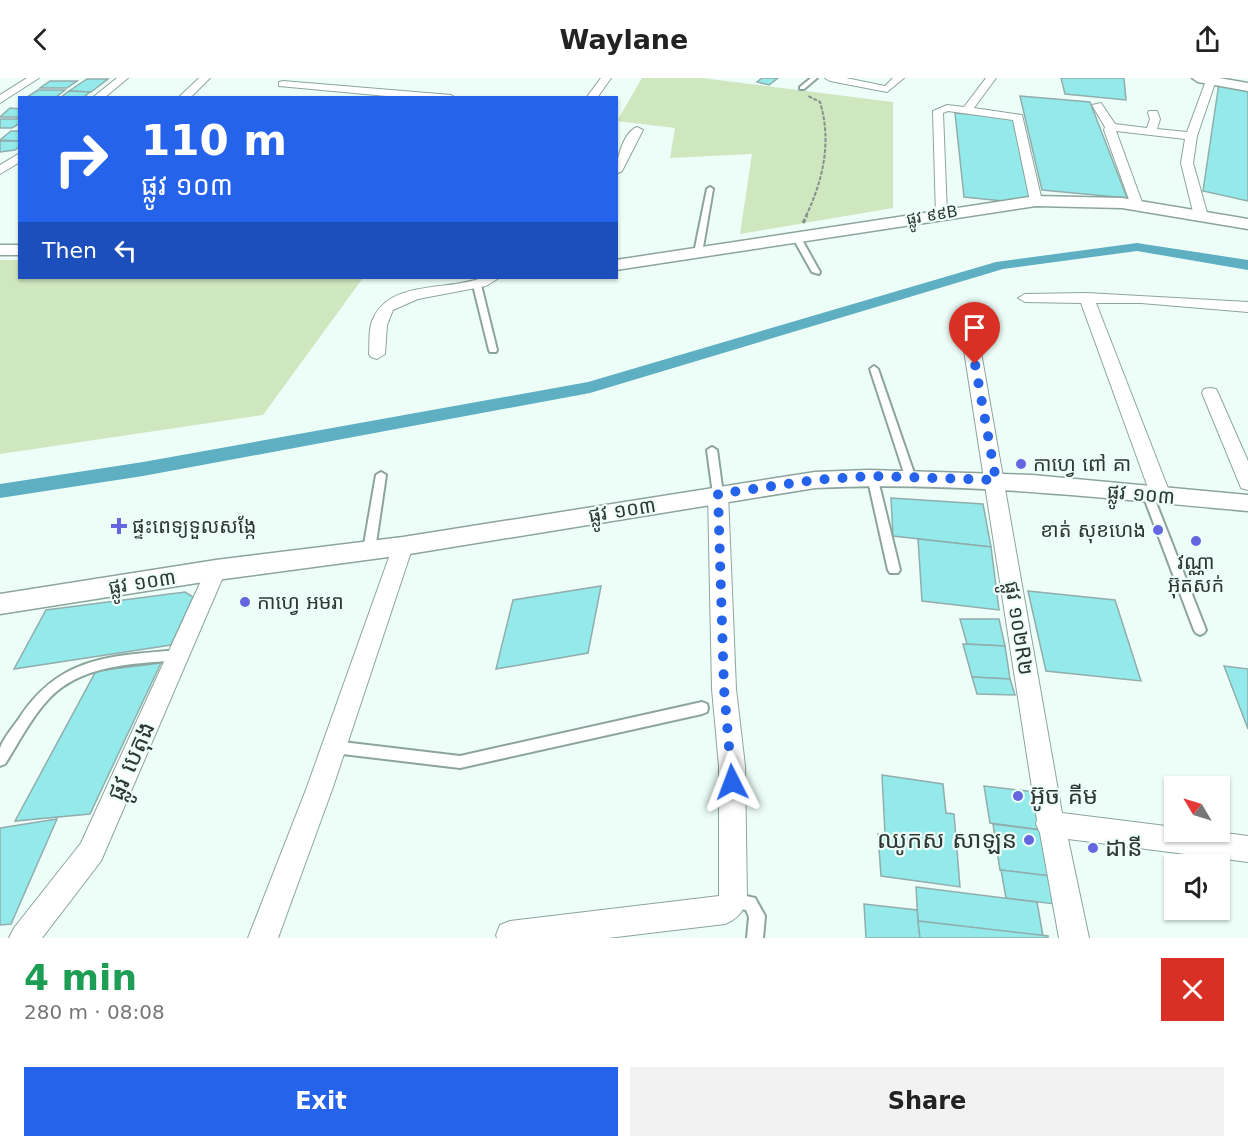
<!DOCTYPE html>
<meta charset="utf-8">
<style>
body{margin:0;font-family:"DejaVu Sans","Noto Sans Khmer",sans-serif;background:#f2f2f2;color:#222;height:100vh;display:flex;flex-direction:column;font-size:22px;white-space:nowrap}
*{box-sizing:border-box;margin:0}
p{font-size:20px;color:#767676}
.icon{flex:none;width:33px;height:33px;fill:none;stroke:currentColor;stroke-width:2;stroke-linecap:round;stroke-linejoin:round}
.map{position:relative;height:860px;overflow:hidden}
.sheet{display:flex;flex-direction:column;background:#fff;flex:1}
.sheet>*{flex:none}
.banner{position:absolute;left:18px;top:18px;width:600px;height:183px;border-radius:0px;box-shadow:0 2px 4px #0004;background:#2563eb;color:#fff;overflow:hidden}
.needle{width:39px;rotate:308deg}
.tools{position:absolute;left:1164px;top:698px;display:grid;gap:12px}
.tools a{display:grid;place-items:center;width:66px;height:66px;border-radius:0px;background:#fff;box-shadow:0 2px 4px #0004;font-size:30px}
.pin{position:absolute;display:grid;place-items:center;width:51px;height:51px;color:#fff;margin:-62px -26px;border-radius:50% 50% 50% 0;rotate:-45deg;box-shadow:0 0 6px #0007}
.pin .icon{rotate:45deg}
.me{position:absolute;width:66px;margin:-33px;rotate:357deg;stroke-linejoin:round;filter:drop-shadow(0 0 4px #0008)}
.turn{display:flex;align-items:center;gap:21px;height:126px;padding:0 24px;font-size:27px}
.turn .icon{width:78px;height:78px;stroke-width:2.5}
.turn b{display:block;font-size:42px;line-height:51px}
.then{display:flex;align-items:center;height:57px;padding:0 24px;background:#0003;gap:12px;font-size:22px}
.round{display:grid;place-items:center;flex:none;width:63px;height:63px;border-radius:0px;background:#f2f2f2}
.headline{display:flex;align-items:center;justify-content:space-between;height:102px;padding:0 24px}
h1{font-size:36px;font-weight:700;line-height:45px;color:#1e9e55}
.primary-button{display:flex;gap:12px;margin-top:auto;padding:12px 24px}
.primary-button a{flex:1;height:69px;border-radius:0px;background:#2563eb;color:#fff;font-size:24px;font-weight:700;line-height:69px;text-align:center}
.primary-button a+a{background:#f2f2f2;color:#222}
header{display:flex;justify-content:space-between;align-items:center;height:78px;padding:0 24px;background:#fff;font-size:27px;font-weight:700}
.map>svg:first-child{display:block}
</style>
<header><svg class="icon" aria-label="back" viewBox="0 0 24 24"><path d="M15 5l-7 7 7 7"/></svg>Waylane<svg class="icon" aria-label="share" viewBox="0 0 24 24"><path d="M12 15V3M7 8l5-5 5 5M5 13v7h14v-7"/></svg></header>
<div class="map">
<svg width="1248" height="860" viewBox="0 0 1248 860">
<rect width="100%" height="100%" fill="#edfef8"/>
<g fill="#cfe7bf">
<path d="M642,0h60l191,24v106l-153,26 12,-80 -82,4 5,-30 -58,-7z"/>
<path d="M0,182h19l1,18h343l-100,137 -263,39z"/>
</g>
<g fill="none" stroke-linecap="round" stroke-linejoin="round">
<path fill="#5fafc3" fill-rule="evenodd" d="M1137,165l111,17v10l-111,-19 -134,18 -413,124 -447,83 -143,22v-14l143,-22 445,-80 408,-120z"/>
</g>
<g fill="#94eaea" stroke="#91adad" stroke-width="1.5">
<path d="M762,0h16l-9,7 -12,-3z"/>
<path d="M1061,0h63l2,22 -61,-6z"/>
<path d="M87,1h21l-17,13 -22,-1z"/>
<path d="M50,3h27l-10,7h-27z"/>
<path d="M1219,5l29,5v113l-45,-10z"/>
<path d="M38,12h27l-10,8 -28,-1z"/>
<path d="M69,13l21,1 -7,6h-23z"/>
<path d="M1020,18l70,6 37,96 -85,-8z"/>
<path d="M10,30l10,1v8h-20z"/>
<path d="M955,35l59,5 19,86 -69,-7z"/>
<path d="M0,41h20v4l-8,5h-12z"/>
<path d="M11,53h9v10l-20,-1z"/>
<path d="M0,63h20v5l-5,4 -15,2z"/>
<path d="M891,420l92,6 8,43 -98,-11z"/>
<path d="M918,461l73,8 8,63 -77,-9z"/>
<path d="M601,508l-13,67 -92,16 17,-69z"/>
<path d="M1028,513l87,9 26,81 -95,-10z"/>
<path d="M185,514l8,5 -22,48 -157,24 32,-59z"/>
<path d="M960,541h39l6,27 -38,-2z"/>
<path d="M963,566l42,2 5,33 -38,-2z"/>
<path d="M161,585l-71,151 -75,7 81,-150z"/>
<path d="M1224,588l24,3v60z"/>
<path d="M972,599l38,2 5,16 -38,-1z"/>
<path d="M882,697l61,9 3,29 8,1 6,73 -79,-11 -3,-42h7z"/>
<path d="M984,708l51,6 6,38 -51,-7z"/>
<path d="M57,741l-46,105 -11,1v-97z"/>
<path d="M993,746l48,6 9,46 -50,-6z"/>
<path d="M1001,792l49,6 5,28 -49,-6z"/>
<path d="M916,809l121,15 6,34 -125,-15z"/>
<path d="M864,826l53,6 3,28h-54z"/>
<path d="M918,843l130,15v2h-128z"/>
</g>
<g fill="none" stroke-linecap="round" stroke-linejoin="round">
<defs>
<g id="service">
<path d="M811,0h6l-13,11h-4v-2z"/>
<path d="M710,109l3,2 -11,64 -4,2 -4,-2 13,-64z"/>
<path d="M794,158l7,2 19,34 -1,2 -7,-2 -19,-34z"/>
<path d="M474,205h3l4,2 16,65 -1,2h-6l-1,-2 -16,-65z"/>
<path d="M874,288l4,3 37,107 -1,2 -4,1 -5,-3 -35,-107z"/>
<path d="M712,369l5,3 6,44 -5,4 -5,-4 -6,-44z"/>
<path d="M381,394l5,3 -11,75 -2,3h-8l-2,-3 13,-75z"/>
<path d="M872,395l5,3 23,94 -2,3h-8l-2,-3 -21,-94z"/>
<path d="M1148,413l5,4 53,135 -2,3 -4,2 -4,-2 -2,-3 -51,-135z"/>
<path d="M179,572l4,1 2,4 -2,4 -4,1c-46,4 -101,4 -133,42 -17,19 -28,42 -41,62l-5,2c0,-5 0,-13 0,-18 4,-11 14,-22 20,-31 41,-62 93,-61 159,-67z"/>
<path d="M702,624l5,2 1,4 -1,4 -5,2 -242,54 -126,-15 -5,-2 -2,-4 2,-4 5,-2 126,15z"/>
<path d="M733,815l22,5 10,18 -2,22h-16l2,-21 -3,-7 -18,-4 -3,-5 3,-5z"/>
</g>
<g id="minor">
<path d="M27,0h12l-39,25v-8z"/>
<path d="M117,0h11l-24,20h-12z"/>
<path d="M199,0h11l-20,20h-12z"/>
<path d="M601,0h10l-14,20h-11z"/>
<path d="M825,0h21l39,8 8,-8h11l-17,14 -57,-11z"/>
<path d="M986,0h10l-22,30 48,7 20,86 -6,4 -6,-4 -17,-81 -65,-9 -5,2 4,101 -6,4 -5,-1 -3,-106 14,-6 17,2z"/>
<path d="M1207,0l9,2 -19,56 -4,27 15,53 -7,4 -7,-4 -13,-53 4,-24 -69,-8 27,74 -1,3h-10l-28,-78 1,-3 -13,-22 9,-2 14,21 32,4 3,-9 -2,-6 1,-2h8l3,8 -3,10 30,3z"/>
<path d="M283,3l168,14 5,3h-48l-129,-12v-4z"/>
<path d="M637,49l6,3 -21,41 -6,3c0,-13 7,-42 21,-47z"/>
<path d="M20,75v9l-20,12v-9z"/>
<path d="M481,200h18l-13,8 -68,13 -25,11 -6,15 -2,29 -8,5 -6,-2 -2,-3c1,-12 -1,-27 5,-37 18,-37 74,-26 107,-39z"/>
<path d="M1086,215l162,9v10l-107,-9h-45l75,193 -3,5 -7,2 -7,-2 -3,-5 -70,-193 -56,-1 -7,-4 7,-4z"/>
<path d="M967,235l8,5 87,495 112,14v4h36l38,5v26l-180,-23 21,99h-30l-19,-105 -4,-9 1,-4 -78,-502z"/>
<path d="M1210,310l6,1 2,4 30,68v29l-7,-2 -2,-5 -37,-90 2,-4z"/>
<path d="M718,409l7,2 3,5 8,195 9,77 2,135c-5,12 -10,18 -22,23l-117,14h-111l-1,-3 4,-10 10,-4 209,-25v-130l-7,-77 -4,-195 3,-5z"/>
<path d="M403,460l7,3 3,5 -80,241 -55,151h-30l59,-151 86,-241 3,-5z"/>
<path d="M216,484l7,2 3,6 -125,291 -59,77h-33l5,-10 67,-85 125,-273 3,-6z"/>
</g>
<g id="tertiary">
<path d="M1192,0h27l29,5v8l-50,-9z"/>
<path d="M1036,118l86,2 126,21v10l-126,-21 -86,-2 -420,64v-10z"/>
<rect x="0" y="167" width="20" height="10"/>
<path d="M869,392l163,5 216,20v16c-145,-13 -288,-30 -433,-23l-412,67 -187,25 -216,34v-20l216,-34 187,-23 412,-65z"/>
</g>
</defs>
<use href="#service" stroke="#8ba59d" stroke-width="4"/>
<use href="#minor" stroke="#8ba59d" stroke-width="2"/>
<use href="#tertiary" stroke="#8ba59d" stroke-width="3"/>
<path stroke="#84918c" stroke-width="2" stroke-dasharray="4 1.5" stroke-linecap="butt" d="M806,138c17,-36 26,-74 14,-114l-12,-6"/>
<path stroke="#84918c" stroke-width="3" stroke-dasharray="4.5 2" stroke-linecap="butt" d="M803,145l4,-8"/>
<use href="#service" fill="#fff" fill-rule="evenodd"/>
<use href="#minor" fill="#fff" fill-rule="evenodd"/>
<use href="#tertiary" fill="#fff" fill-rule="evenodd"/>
</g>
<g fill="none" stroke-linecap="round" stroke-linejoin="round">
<path stroke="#2563eb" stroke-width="10" stroke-dasharray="0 18" d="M732,704l-8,-93 -6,-195 97,-14 57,-4 124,4 -21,-116"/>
</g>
<g fill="#6366df" stroke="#edfef8" stroke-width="2">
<circle cx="1021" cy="386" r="6"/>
<path d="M116 439h6v6h6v6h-6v6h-6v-6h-6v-6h6z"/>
<circle cx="1158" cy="452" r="6"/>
<circle cx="1196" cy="463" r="6"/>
<circle cx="245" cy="524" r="6"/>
<circle cx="1018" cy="718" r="6"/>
<circle cx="1029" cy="762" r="6"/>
<circle cx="1093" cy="770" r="6"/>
</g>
<g text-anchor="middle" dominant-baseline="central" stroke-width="4.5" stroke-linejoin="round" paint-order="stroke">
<g font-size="16" fill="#2d3834" stroke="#edfef8">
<text transform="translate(932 137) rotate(-9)">ផ្លូវ ៩៩B</text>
</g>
<g font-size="20" fill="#2d3834" stroke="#edfef8" text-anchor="start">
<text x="1033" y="386">កាហ្វេ ពៅ គា</text>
<text x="132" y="448">ផ្ទះពេទ្យទួលសង្កែ</text>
<text x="1146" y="452" text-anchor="end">ខាត់ សុខហេង</text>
<text x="1196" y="484" text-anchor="middle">វណ្ណា<tspan x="1196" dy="23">អ៊ុតសក់</tspan></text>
<text x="257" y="524">កាហ្វេ អមរា</text>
</g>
<g font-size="20" fill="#2d3834" stroke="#edfef8">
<text transform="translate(1141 416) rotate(5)">ផ្លូវ ១០៣</text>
<text transform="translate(622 432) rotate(-9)">ផ្លូវ ១០៣</text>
<text transform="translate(142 504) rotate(-9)">ផ្លូវ ១០៣</text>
<text transform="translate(1019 550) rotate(81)">ផ្លូវ ១០២R២</text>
</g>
<g font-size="24" fill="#2d3834" stroke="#edfef8">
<text transform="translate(131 683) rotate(-66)">ផ្លូវ បេតុង</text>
</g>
<g font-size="24" fill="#2d3834" stroke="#edfef8" text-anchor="start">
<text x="1030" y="718">អ៊ូច គីម</text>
<text x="1017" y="762" text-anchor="end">ឈូកស សាឡន</text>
<text x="1105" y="770">ដានី</text>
</g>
</g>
</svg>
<div class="tools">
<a><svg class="needle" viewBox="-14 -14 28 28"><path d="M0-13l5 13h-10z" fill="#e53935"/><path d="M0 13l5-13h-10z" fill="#767676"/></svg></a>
<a><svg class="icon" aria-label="sound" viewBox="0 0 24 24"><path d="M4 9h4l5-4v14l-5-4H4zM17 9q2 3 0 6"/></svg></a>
</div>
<div class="pin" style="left:975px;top:286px;background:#d93025"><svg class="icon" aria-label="arrive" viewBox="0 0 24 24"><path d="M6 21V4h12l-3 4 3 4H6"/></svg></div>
<svg class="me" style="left:732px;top:704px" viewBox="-20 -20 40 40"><path d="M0-17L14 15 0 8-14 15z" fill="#2563eb" stroke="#fff" stroke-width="4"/></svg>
<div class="banner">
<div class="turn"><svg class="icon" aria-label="right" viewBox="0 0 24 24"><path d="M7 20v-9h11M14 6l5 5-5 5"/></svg><div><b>110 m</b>ផ្លូវ ១០៣</div></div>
<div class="then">Then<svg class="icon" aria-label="left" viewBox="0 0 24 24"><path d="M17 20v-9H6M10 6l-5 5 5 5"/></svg></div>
</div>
</div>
<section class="sheet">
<div class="headline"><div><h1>4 min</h1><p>280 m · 08:08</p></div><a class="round" style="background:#d93025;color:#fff"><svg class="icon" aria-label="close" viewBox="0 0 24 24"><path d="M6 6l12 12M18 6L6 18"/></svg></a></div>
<div class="primary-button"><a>Exit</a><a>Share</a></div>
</section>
